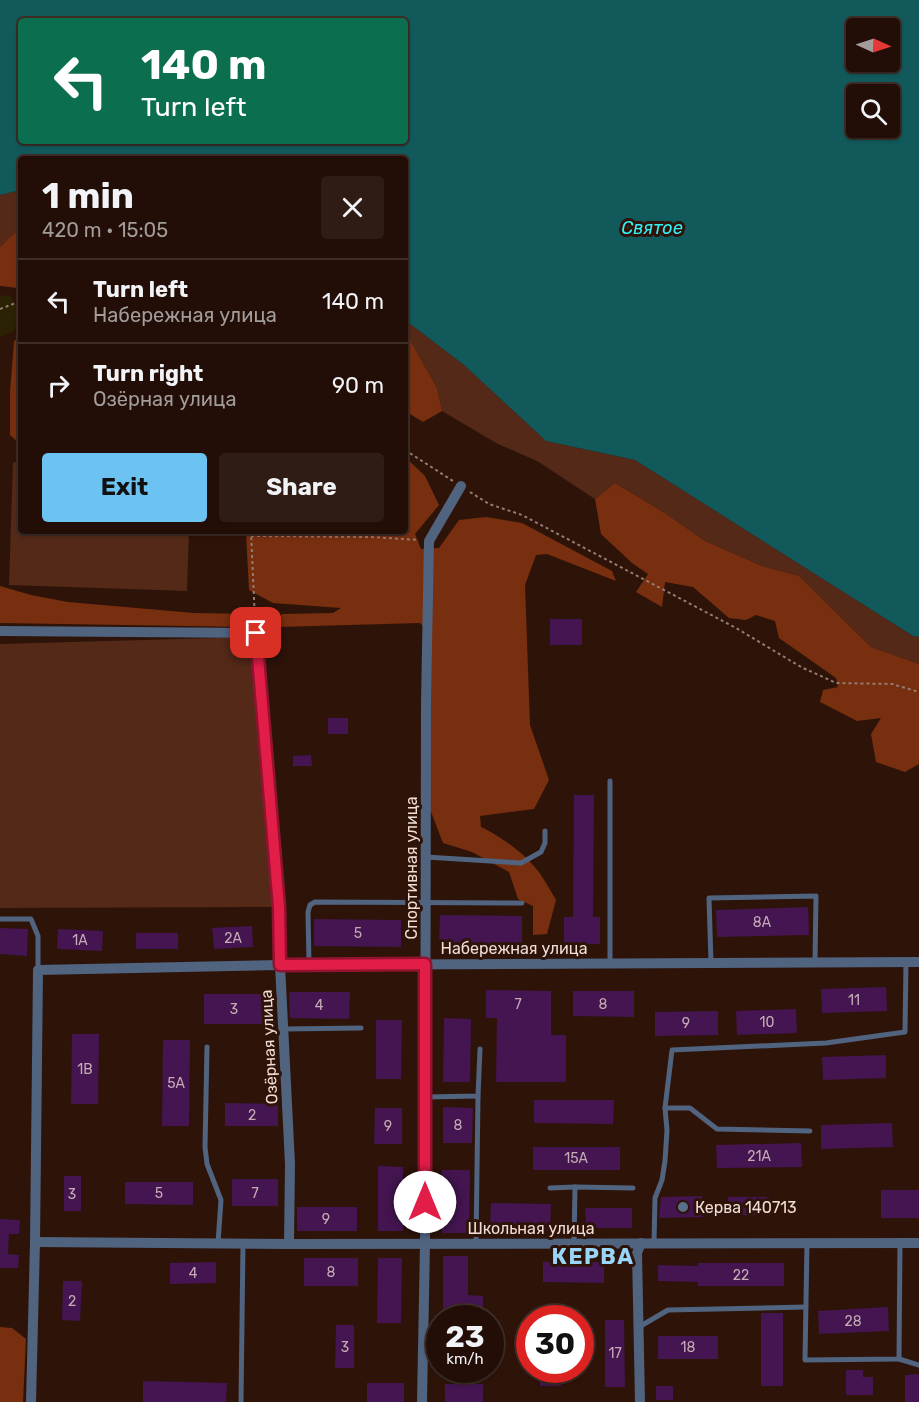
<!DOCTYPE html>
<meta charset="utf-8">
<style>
body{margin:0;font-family:Rubik,sans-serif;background:#2e1c15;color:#f1f3f6;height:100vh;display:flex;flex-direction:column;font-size:22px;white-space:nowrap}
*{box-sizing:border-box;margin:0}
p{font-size:20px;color:#a29c9b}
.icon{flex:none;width:33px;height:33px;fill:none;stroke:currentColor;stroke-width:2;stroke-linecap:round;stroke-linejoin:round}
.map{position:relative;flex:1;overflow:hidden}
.panel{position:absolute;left:18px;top:156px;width:390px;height:378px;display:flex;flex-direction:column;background:#220e07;border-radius:6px;box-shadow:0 2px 4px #0004,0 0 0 2px #3f2e28}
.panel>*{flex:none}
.guide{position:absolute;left:18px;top:18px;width:390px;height:126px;border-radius:6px;box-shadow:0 2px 4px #0004,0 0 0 2px #3f2e28;background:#0b6e4f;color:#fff;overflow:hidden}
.needle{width:39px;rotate:93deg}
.tools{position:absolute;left:846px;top:18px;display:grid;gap:12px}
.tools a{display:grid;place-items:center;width:54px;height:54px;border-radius:6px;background:#220e07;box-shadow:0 2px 4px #0004,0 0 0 2px #3f2e28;font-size:30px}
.speed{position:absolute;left:426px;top:1305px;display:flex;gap:12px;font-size:30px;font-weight:700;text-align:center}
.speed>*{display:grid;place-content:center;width:78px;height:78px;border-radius:50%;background:#220e07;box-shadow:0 2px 4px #0004,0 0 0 2px #3f2e28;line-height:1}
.speed small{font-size:15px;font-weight:400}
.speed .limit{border:9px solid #d22;background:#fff;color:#111}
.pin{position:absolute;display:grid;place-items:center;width:51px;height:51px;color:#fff;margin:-26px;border-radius:12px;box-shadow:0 3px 9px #0006}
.me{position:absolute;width:66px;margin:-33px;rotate:0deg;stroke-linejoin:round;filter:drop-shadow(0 0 4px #0008)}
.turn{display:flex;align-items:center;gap:21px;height:126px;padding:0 24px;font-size:27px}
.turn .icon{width:78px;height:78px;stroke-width:2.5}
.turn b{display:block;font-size:42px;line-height:51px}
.round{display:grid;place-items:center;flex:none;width:63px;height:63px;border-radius:6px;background:#2e1c15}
.headline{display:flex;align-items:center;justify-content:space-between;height:102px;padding:0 24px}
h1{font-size:36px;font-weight:700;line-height:45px}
.cta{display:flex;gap:12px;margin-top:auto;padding:12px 24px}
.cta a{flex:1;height:69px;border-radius:6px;background:#6cc3f2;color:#111;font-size:24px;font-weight:700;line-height:69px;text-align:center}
.cta a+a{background:#2e1c15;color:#f1f3f6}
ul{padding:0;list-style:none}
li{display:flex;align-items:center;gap:18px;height:84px;padding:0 24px;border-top:2px solid #3f2e28}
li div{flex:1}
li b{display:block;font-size:22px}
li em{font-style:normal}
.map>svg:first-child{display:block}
</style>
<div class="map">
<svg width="919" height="1402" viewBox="0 0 919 1402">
<rect width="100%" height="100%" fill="#2e1309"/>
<g fill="#542918">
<path d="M21,190v37l-21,20v-52z"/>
<path d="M405,320l59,45 82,76 89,19 278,176 6,1v27l-48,-17 -72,-71 -37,-10 -57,-25 -40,-28 -50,-30 -20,16 -58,-38 -41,-18 -54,-32 -5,-23 -27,-48 -5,-5z"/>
<path d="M13,462l8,1v68h168l-2,60 -178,-6z"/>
<path d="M252,637l22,270 -274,1v-264z"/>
</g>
<g fill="#782f0f">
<path d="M21,227v60l-3,1 -18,-2v-39z"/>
<path d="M405,335l5,5 27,48 5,23 -19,11 -18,-11z"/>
<path d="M21,337v108l-11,-10v-43l4,-51z"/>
<path d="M405,457l20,19 14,29 -24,29 6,15 18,-1 20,-28 27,-3 36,6 90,48 4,10 -69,-27 -11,1 -11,30 5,140 19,55 -15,29 -54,7 1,11c21,10 46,28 60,48 5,8 10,16 15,25l-9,34 -14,1v-29l-15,-7 -9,-27 -37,-20 -29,-9 -20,-52 1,-164 -4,-4 -142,4 -7,-3 11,-10 51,-1 8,-5 -68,-5 -24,-13 -3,-57 2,-2h157z"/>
<path d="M615,483l50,30 40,28 57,25 37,10 72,71 48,17v100l-14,8 -29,-10 -5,-28 10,-16 -24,3 -37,-19 3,-12 15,-3 -2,-9 -57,-40 -4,-17 -19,-6 -10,5 -17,-2 -36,-31 -28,-5 -3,25 -26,-15 12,-18 -16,-11 -31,-29 -6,-35z"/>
<path d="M0,586l31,9 37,7 126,11 55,1v13l-249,-4z"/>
<path d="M0,1327l12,1 14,11 -3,63h-23z"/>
</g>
<path fill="#2a2202" d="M0,295l10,1 11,15 -7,20 -14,6z"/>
<path fill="#12595c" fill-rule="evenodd" d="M0,0h919v637l-6,-1 -278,-176 -89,-19 -82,-76 -59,-45v-161h-384v31l-21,5zM21,21h384v120h-384zM856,28h34v34h-34zM856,94h34v34h-34z"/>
<g fill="#441550">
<rect x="550" y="619" width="32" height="26"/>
<rect x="328" y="718" width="20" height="16"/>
<path d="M311,755l1,11h-19v-10z"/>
<path d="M574,795h20l-1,122h7v27h-36v-27h9z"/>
<path d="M808,907l1,28 -92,2 -1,-27z"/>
<path d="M440,915l82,1v29h-83z"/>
<path d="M314,919l87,1v27l-87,-1z"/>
<path d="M252,926l1,21 -39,2 -2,-21z"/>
<path d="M0,928l28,1 -1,27 -27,-2z"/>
<path d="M58,929l45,2 -1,20 -45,-2z"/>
<rect x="136" y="933" width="42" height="16"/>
<path d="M886,987l1,24 -65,2 -1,-24z"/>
<path d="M486,990l65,1v44h15v47h-70l1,-64h-11z"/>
<path d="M573,991h61v26l-61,-1z"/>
<path d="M289,992h61l-1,27 -59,-1z"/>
<rect x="204" y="994" width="61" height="30"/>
<path d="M796,1009l1,24 -60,2 -1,-24z"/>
<path d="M718,1011v24l-63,1v-24z"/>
<path d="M444,1018l27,1 -1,63h-27z"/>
<path d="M376,1020h26l-1,59h-25z"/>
<path d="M72,1034h27l-1,70h-27z"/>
<path d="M163,1040h27l-1,86h-27z"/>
<path d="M886,1055v23l-63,2 -1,-23z"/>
<path d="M534,1100h80l-1,24 -79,-1z"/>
<path d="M225,1103l53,1v22h-53z"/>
<path d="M443,1107l30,1 -1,35h-29z"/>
<path d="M375,1108h27v36h-28z"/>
<path d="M892,1123l1,24 -72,2v-24z"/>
<path d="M801,1143l1,24 -85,1 -1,-23z"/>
<rect x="533" y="1147" width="87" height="23"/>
<path d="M378,1166l25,1v64h-25z"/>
<path d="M442,1170h28l-1,63h-27z"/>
<rect x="64" y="1176" width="17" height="35"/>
<rect x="232" y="1179" width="46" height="27"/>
<path d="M125,1182h68v23l-68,-1z"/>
<rect x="881" y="1190" width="38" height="28"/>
<path d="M702,1196l1,21 -44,1 2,-21z"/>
<rect x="728" y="1197" width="41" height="18"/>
<path d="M491,1203l60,1 -1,27 -60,-1z"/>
<rect x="297" y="1207" width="60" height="24"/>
<path d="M585,1208h47v20h-46z"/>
<path d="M0,1219l20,1 -1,14h-10l-1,20 11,1 -1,13h-18z"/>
<path d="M443,1256h25v39l15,1v22h-40z"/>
<rect x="304" y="1258" width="54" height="28"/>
<path d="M378,1258h24l-1,65h-24z"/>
<path d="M216,1262v21l-46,1v-21z"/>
<path d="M543,1262h61v21l-61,-1z"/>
<path d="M698,1263h86v23h-86v-4l-40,-1v-16l40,1z"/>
<path d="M63,1281h19l-2,40 -18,-1z"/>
<path d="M888,1307l1,24 -70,3 -1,-23z"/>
<rect x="761" y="1313" width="22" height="73"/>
<path d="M605,1320h19l1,67h-20z"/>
<path d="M336,1325h18v43h-19z"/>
<rect x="658" y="1336" width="60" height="23"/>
<rect x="540" y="1370" width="21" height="16"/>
<path d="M846,1370h17v7h10v18h-27z"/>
<path d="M919,1374v28h-14v-27z"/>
<path d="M143,1381l84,2 -1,19h-83z"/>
<rect x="367" y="1383" width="37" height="19"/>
<rect x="445" y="1384" width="38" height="18"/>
<rect x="656" y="1386" width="17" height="14"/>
</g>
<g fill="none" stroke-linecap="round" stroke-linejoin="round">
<g stroke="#937c74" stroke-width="2" stroke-dasharray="3 3" stroke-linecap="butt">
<path d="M0,309l21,-8"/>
<path d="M405,450l48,31"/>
<path d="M470,492l19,12 33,11 214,113 65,39 35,16 56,1 27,8"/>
<path d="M251,531l4,90"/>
<path d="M251,536l121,1 47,3"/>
</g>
<g stroke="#50637f" stroke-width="5">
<path d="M610,781v182"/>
<path d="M426,857l95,6 20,-11 4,-9v-12"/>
<path d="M0,919h31l7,17v34"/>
<path d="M711,963l-2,-65 107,-2 -1,67"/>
<path d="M309,964l-1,-52 2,-7 5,-3 207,1"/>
<path d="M284,1029l77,-1"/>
<path d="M207,1047l-2,100 2,17 14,36 -3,43"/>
<path d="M425,1097l53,-1 2,-47"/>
<path d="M665,1108l7,-58 154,-7 79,-11 1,-70"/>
<path d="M550,1188l25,-1"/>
<path d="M574,1243l1,-56 58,1"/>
<path d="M654,1243l1,-45 7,-18 3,-19 2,-31 -2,-22h25l27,21 93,2"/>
<path d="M807,1243l-2,117 94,-1 1,-116"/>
<path d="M476,1244l2,-148"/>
<path d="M639,1327l29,-17 138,-3"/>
<path d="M899,1359l20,6"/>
<path d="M241,1402l2,-159"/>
</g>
<g stroke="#50637f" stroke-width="10">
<path d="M0,631l256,2 23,274 1,58 10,199 -1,80"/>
<path d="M35,1242l254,2 630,-1"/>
<path d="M31,1402l4,-160 3,-272 242,-5 639,-3"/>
<path d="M422,1402l3,-158 1,-542 3,-161 32,-55"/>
<path d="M640,1402l-3,-149 4,-10"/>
</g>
</g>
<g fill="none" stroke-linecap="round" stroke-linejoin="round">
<defs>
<path id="route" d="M256,633l23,274 1,58 145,-1v238"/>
</defs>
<use href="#route" stroke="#92132f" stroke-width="15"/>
<use href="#route" stroke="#e11d48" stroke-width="10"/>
</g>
<circle fill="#5c6f8a" stroke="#2e1309" stroke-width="2" cx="683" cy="1207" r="6"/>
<g text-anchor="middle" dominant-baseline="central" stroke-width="6" stroke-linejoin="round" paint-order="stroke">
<g font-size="14" fill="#c5abb4">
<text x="762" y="922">8А</text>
<text x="358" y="933">5</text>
<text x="233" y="938">2А</text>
<text x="80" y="940">1А</text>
<text x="854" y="1000">11</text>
<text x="518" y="1004">7</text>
<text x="603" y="1004">8</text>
<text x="319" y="1005">4</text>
<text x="234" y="1009">3</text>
<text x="767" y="1022">10</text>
<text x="686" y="1023">9</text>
<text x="85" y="1069">1В</text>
<text x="176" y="1083">5А</text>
<text x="252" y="1115">2</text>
<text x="458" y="1125">8</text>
<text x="388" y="1126">9</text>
<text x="759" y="1156">21А</text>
<text x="576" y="1158">15А</text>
<text x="159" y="1193">5</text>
<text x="255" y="1193">7</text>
<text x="72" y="1194">3</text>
<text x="326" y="1219">9</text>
<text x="331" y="1272">8</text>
<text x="193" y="1273">4</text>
<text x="741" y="1275">22</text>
<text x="72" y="1301">2</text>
<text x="853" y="1321">28</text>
<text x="345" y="1347">3</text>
<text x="688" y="1347">18</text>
<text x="615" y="1353">17</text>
</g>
<g font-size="16" fill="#f0ddd6" stroke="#2e1309">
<text transform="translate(411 868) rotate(-90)">Спортивная улица</text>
<text x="514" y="948">Набережная улица</text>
<text transform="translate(269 1047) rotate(-93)">Озёрная улица</text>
<text x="531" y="1228">Школьная улица</text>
</g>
<g font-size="16" fill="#f0ddd6" stroke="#2e1309" text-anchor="start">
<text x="695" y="1207">Керва 140713</text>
</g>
<g font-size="18" font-style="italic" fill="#33f1f8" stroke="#2e1309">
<text x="652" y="228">Святое</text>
</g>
<g font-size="22" font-weight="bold" letter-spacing="1.5" fill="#98d5f9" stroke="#2e1309">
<text x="593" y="1256">КЕРВА</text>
</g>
</g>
</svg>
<div class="tools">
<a><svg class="needle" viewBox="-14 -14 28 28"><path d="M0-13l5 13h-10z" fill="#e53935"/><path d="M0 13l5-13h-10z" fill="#a29c9b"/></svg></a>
<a><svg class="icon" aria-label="search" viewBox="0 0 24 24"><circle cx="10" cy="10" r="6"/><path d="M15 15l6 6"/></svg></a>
</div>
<div class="speed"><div>23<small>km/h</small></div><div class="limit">30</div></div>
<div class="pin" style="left:256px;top:633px;background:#d93025"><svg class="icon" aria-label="arrive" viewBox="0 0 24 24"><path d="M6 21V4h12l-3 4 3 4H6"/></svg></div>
<svg class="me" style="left:425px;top:1202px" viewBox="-20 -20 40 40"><circle r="19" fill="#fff"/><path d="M0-13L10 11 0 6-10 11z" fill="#e11d48"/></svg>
<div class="guide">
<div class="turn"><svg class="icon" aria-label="left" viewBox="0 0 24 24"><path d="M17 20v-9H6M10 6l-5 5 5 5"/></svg><div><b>140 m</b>Turn left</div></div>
</div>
<section class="panel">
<div class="headline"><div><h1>1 min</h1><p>420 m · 15:05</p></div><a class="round"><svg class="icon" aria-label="close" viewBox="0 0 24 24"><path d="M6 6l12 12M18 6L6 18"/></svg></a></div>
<ul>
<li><svg class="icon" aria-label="left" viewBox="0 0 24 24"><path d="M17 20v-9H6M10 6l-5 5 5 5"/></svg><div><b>Turn left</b><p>Набережная улица</p></div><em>140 m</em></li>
<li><svg class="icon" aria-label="right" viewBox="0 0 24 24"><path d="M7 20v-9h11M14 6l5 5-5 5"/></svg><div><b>Turn right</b><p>Озёрная улица</p></div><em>90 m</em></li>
</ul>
<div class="cta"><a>Exit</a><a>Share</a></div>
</section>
</div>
